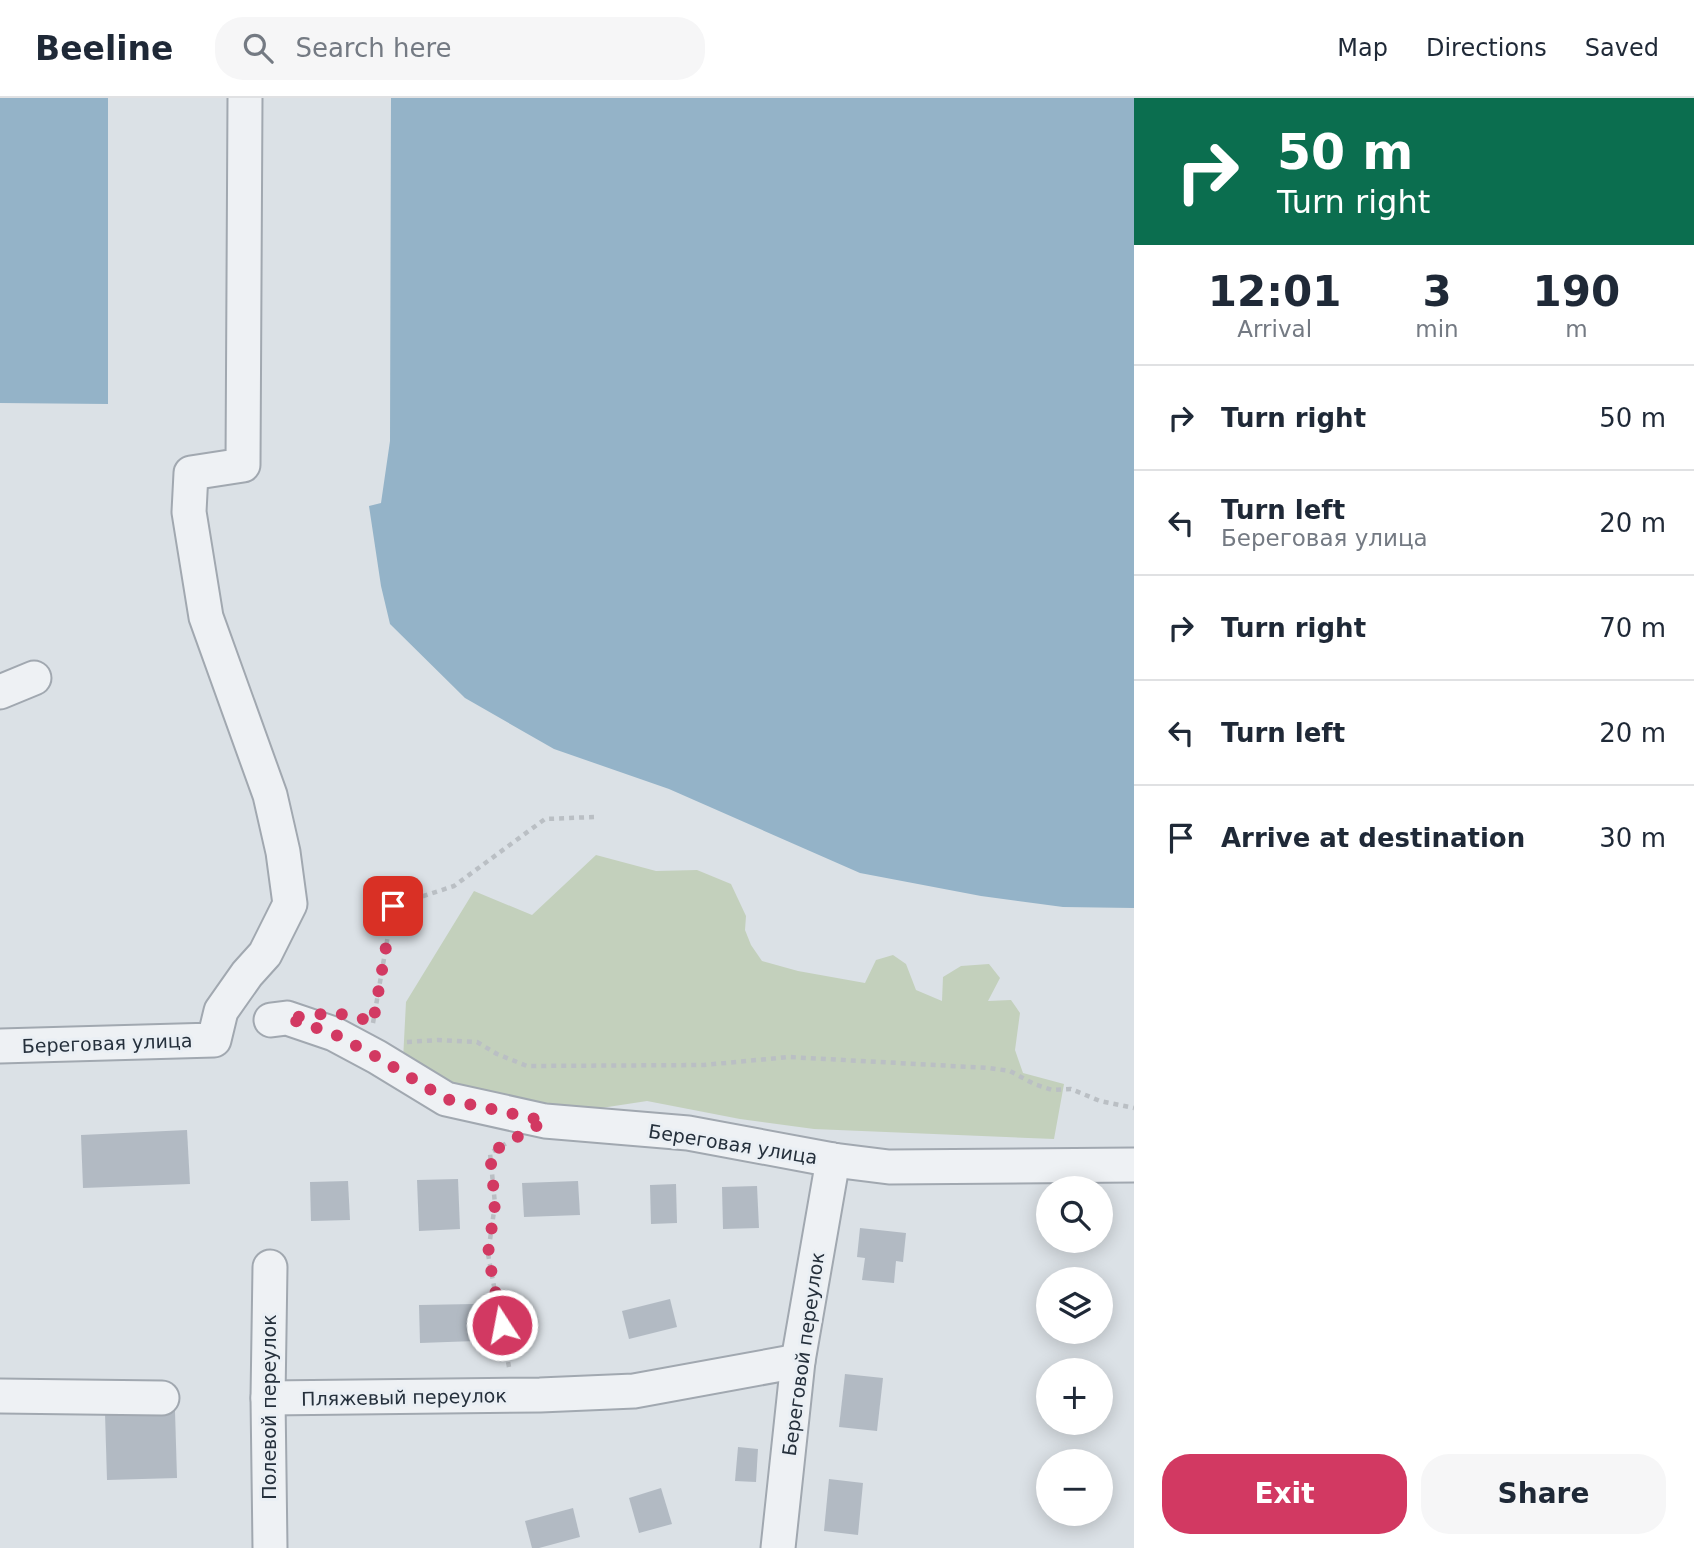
<!DOCTYPE html>
<meta charset="utf-8">
<style>
body{margin:0;font-family:"DejaVu Sans",sans-serif;background:#f6f6f7;color:#1f2937;height:100vh;display:flex;flex-direction:column;font-size:26px;white-space:nowrap}
*{box-sizing:border-box;margin:0}
p{font-size:23px;color:#747a83}
.icon{flex:none;width:38px;height:38px;fill:none;stroke:currentColor;stroke-width:2;stroke-linecap:round;stroke-linejoin:round}
.map{position:relative;flex:1;overflow:hidden}
.sheet{display:flex;flex-direction:column;background:#fff;width:560px}
.sheet>*{flex:none}
.hud{background:#0b6e4f;color:#fff;overflow:hidden}
.fabs{position:absolute;left:1036px;top:1078px;display:grid;gap:14px}
.fabs a{display:grid;place-items:center;width:77px;height:77px;border-radius:50%;background:#fff;box-shadow:0 4px 18px #0003;font-size:35px}
.pin{position:absolute;display:grid;place-items:center;width:60px;height:60px;color:#fff;margin:-30px;border-radius:14px;box-shadow:0 4px 10px #0006}
.me{position:absolute;width:77px;margin:-38px;rotate:349deg;stroke-linejoin:round;filter:drop-shadow(0 0 5px #0008)}
.turn{display:flex;align-items:center;gap:24px;height:147px;padding:0 28px;font-size:32px}
.turn .icon{width:91px;height:91px;stroke-width:2.5}
.turn b{display:block;font-size:49px;line-height:60px}
.eta{display:flex;justify-content:space-evenly;align-items:center;height:119px;text-align:center}
.eta b{font-size:42px;font-weight:600;line-height:49px}
.button{display:flex;gap:14px;margin-top:auto;padding:14px 28px}
.button a{flex:1;height:80px;border-radius:28px;background:#d23962;color:#fff;font-size:28px;font-weight:600;line-height:80px;text-align:center}
.button a+a{background:#f6f6f7;color:#1f2937}
ul{padding:0;list-style:none}
li{display:flex;align-items:center;gap:21px;height:105px;padding:0 28px;border-top:2px solid #e0e1e3}
li div{flex:1}
li b{display:block;font-size:26px}
li em{font-style:normal}
header{display:flex;align-items:center;gap:42px;box-sizing:border-box;height:98px;padding:0 35px;background:#fff;border-bottom:2px solid #e0e1e3}
header strong{font-size:33px}
nav{display:flex;gap:38px;margin-inline-start:auto;font-size:24px}
.search{width:490px;height:63px;background:#f6f6f7;display:flex;align-items:center;gap:18px;box-sizing:border-box;padding:0 24px;border-radius:28px;color:#747a83;font-size:26px}
main{display:flex;flex:1;min-height:0}
.map>svg:first-child{display:block}
</style>
<header>
<strong>Beeline</strong>
<div class="search"><svg class="icon" aria-label="search" viewBox="0 0 24 24"><circle cx="10" cy="10" r="6"/><path d="M15 15l6 6"/></svg>Search here</div>
<nav><a>Map</a><a>Directions</a><a>Saved</a></nav>
</header>
<main>
<div class="map">
<svg width="1134" height="1450" viewBox="0 0 1134 1450">
<rect width="100%" height="100%" fill="#dbe1e6"/>
<path fill="#c3d0bc" d="M596,757l60,16 41,-1 34,14 15,32 -1,14 6,15 11,16 36,10 67,12 11,-23 17,-5 13,9 10,26 26,11 1,-24 18,-11 28,-2 11,14 -12,23 23,-1 9,13 -5,37 8,23 41,11 -10,55 -240,-10 -74,-10 -93,-18 -72,11 -121,-27 -51,-25 3,-58 68,-111 58,24z"/>
<g fill="#94b3c8">
<path d="M0,0h108v306l-108,-1z"/>
<path d="M391,0h743v810l-71,-1 -82,-11 -121,-23 -191,-84 -115,-40 -89,-51 -75,-74 -9,-38 -12,-80 12,-3 9,-62z"/>
</g>
<g fill="#b2bac3">
<path d="M187,1032l3,54 -107,4 -2,-53z"/>
<path d="M458,1081l2,50 -41,2 -2,-51z"/>
<path d="M348,1083l2,39 -39,1 -1,-39z"/>
<path d="M578,1083l2,34 -56,2 -2,-34z"/>
<path d="M676,1086l1,39 -26,1 -1,-39z"/>
<path d="M757,1088l2,42 -36,1 -1,-42z"/>
<path d="M860,1130l46,5 -3,29 -7,-1 -2,22 -32,-3 3,-22 -8,-1z"/>
<path d="M670,1201l7,28 -48,12 -7,-28z"/>
<path d="M474,1206l1,37 -55,2 -1,-38z"/>
<path d="M845,1276l38,4 -6,53 -38,-4z"/>
<path d="M175,1313l2,67 -70,2 -2,-67z"/>
<path d="M738,1349l20,2 -2,33 -21,-1z"/>
<path d="M829,1381l34,4 -5,52 -34,-4z"/>
<path d="M661,1390l11,36 -33,9 -10,-35z"/>
<path d="M573,1410l7,29 -41,11h-7l-7,-27z"/>
</g>
<g fill="none" stroke-linecap="round" stroke-linejoin="round">
<defs>
<g id="minor">
<path d="M0,594l34,-14"/>
<path d="M271,922l16,-2 47,16 43,23 69,42 99,22 143,12 145,27 56,7 245,-2"/>
<path d="M0,948l214,-6 7,-29 26,-37 18,-20 25,-50 -7,-52 -13,-57 -64,-178 -17,-105 2,-39 52,-8 2,-367"/>
<path d="M270,1169l-2,131 2,150"/>
<path d="M0,1298l162,2"/>
<path d="M268,1300l272,-3 94,-4 164,-30"/>
<path d="M778,1450l20,-187 35,-201"/>
</g>
</defs>
<use href="#minor" stroke="#a1a8b0" stroke-width="37"/>
<g stroke="#babfc4" stroke-width="4.5" stroke-dasharray="5 5" stroke-linecap="butt">
<path d="M373,925l20,-117 61,-20 91,-67 49,-2"/>
<path d="M407,944l31,-2 39,2 20,12 30,12 177,-1 85,-8 200,11 21,3 24,13 18,6 19,-1 29,12 34,7"/>
<path d="M509,1269l-21,-113 7,-50 -5,-51 20,-12"/>
</g>
<use href="#minor" stroke="#eef1f4" stroke-width="33"/>
</g>
<g fill="none" stroke-linecap="round" stroke-linejoin="round">
<path stroke="#d23962" stroke-width="12" stroke-dasharray="0 21.6" d="M393,808l-20,117c-33,-15 -52,-8 -86,-5l47,16 43,23 69,42 99,22 -55,32 5,51 -7,50 14,71"/>
</g>
<g text-anchor="middle" dominant-baseline="central" stroke-width="6" stroke-linejoin="round" paint-order="stroke">
<g font-size="19" fill="#25303c" stroke="#eaeff4">
<text transform="translate(107 945) rotate(-2)">Береговая улица</text>
<text transform="translate(733 1046) rotate(9)">Береговая улица</text>
<text transform="translate(803 1256) rotate(-82)">Береговой переулок</text>
<text transform="translate(404 1299) rotate(-1)">Пляжевый переулок</text>
<text transform="translate(269 1309) rotate(-90)">Полевой переулок</text>
</g>
</g>
</svg>
<div class="fabs">
<a><svg class="icon" aria-label="search" viewBox="0 0 24 24"><circle cx="10" cy="10" r="6"/><path d="M15 15l6 6"/></svg></a>
<a><svg class="icon" aria-label="layers" viewBox="0 0 24 24"><path d="M12 4l9 5-9 5-9-5zM3 14l9 5 9-5"/></svg></a>
<a>+</a>
<a>−</a>
</div>
<div class="pin" style="left:393px;top:808px;background:#d93025"><svg class="icon" aria-label="arrive" viewBox="0 0 24 24"><path d="M6 21V4h12l-3 4 3 4H6"/></svg></div>
<svg class="me" style="left:502px;top:1227px" viewBox="-20 -20 40 40"><circle r="17" fill="#d23962" stroke="#fff" stroke-width="3"/><path d="M0-11L8 9 0 5-8 9z" fill="#fff"/></svg>
</div>
<section class="sheet">
<div class="hud">
<div class="turn"><svg class="icon" aria-label="right" viewBox="0 0 24 24"><path d="M7 20v-9h11M14 6l5 5-5 5"/></svg><div><b>50 m</b>Turn right</div></div>
</div>
<div class="eta">
<div><b>12:01</b><p>Arrival</p></div>
<div><b>3</b><p>min</p></div>
<div><b>190</b><p>m</p></div>
</div>
<ul>
<li><svg class="icon" aria-label="right" viewBox="0 0 24 24"><path d="M7 20v-9h11M14 6l5 5-5 5"/></svg><div><b>Turn right</b></div><em>50 m</em></li>
<li><svg class="icon" aria-label="left" viewBox="0 0 24 24"><path d="M17 20v-9H6M10 6l-5 5 5 5"/></svg><div><b>Turn left</b><p>Береговая улица</p></div><em>20 m</em></li>
<li><svg class="icon" aria-label="right" viewBox="0 0 24 24"><path d="M7 20v-9h11M14 6l5 5-5 5"/></svg><div><b>Turn right</b></div><em>70 m</em></li>
<li><svg class="icon" aria-label="left" viewBox="0 0 24 24"><path d="M17 20v-9H6M10 6l-5 5 5 5"/></svg><div><b>Turn left</b></div><em>20 m</em></li>
<li><svg class="icon" aria-label="arrive" viewBox="0 0 24 24"><path d="M6 21V4h12l-3 4 3 4H6"/></svg><div><b>Arrive at destination</b></div><em>30 m</em></li>
</ul>
<div class="button"><a>Exit</a><a>Share</a></div>
</section>
</main>
